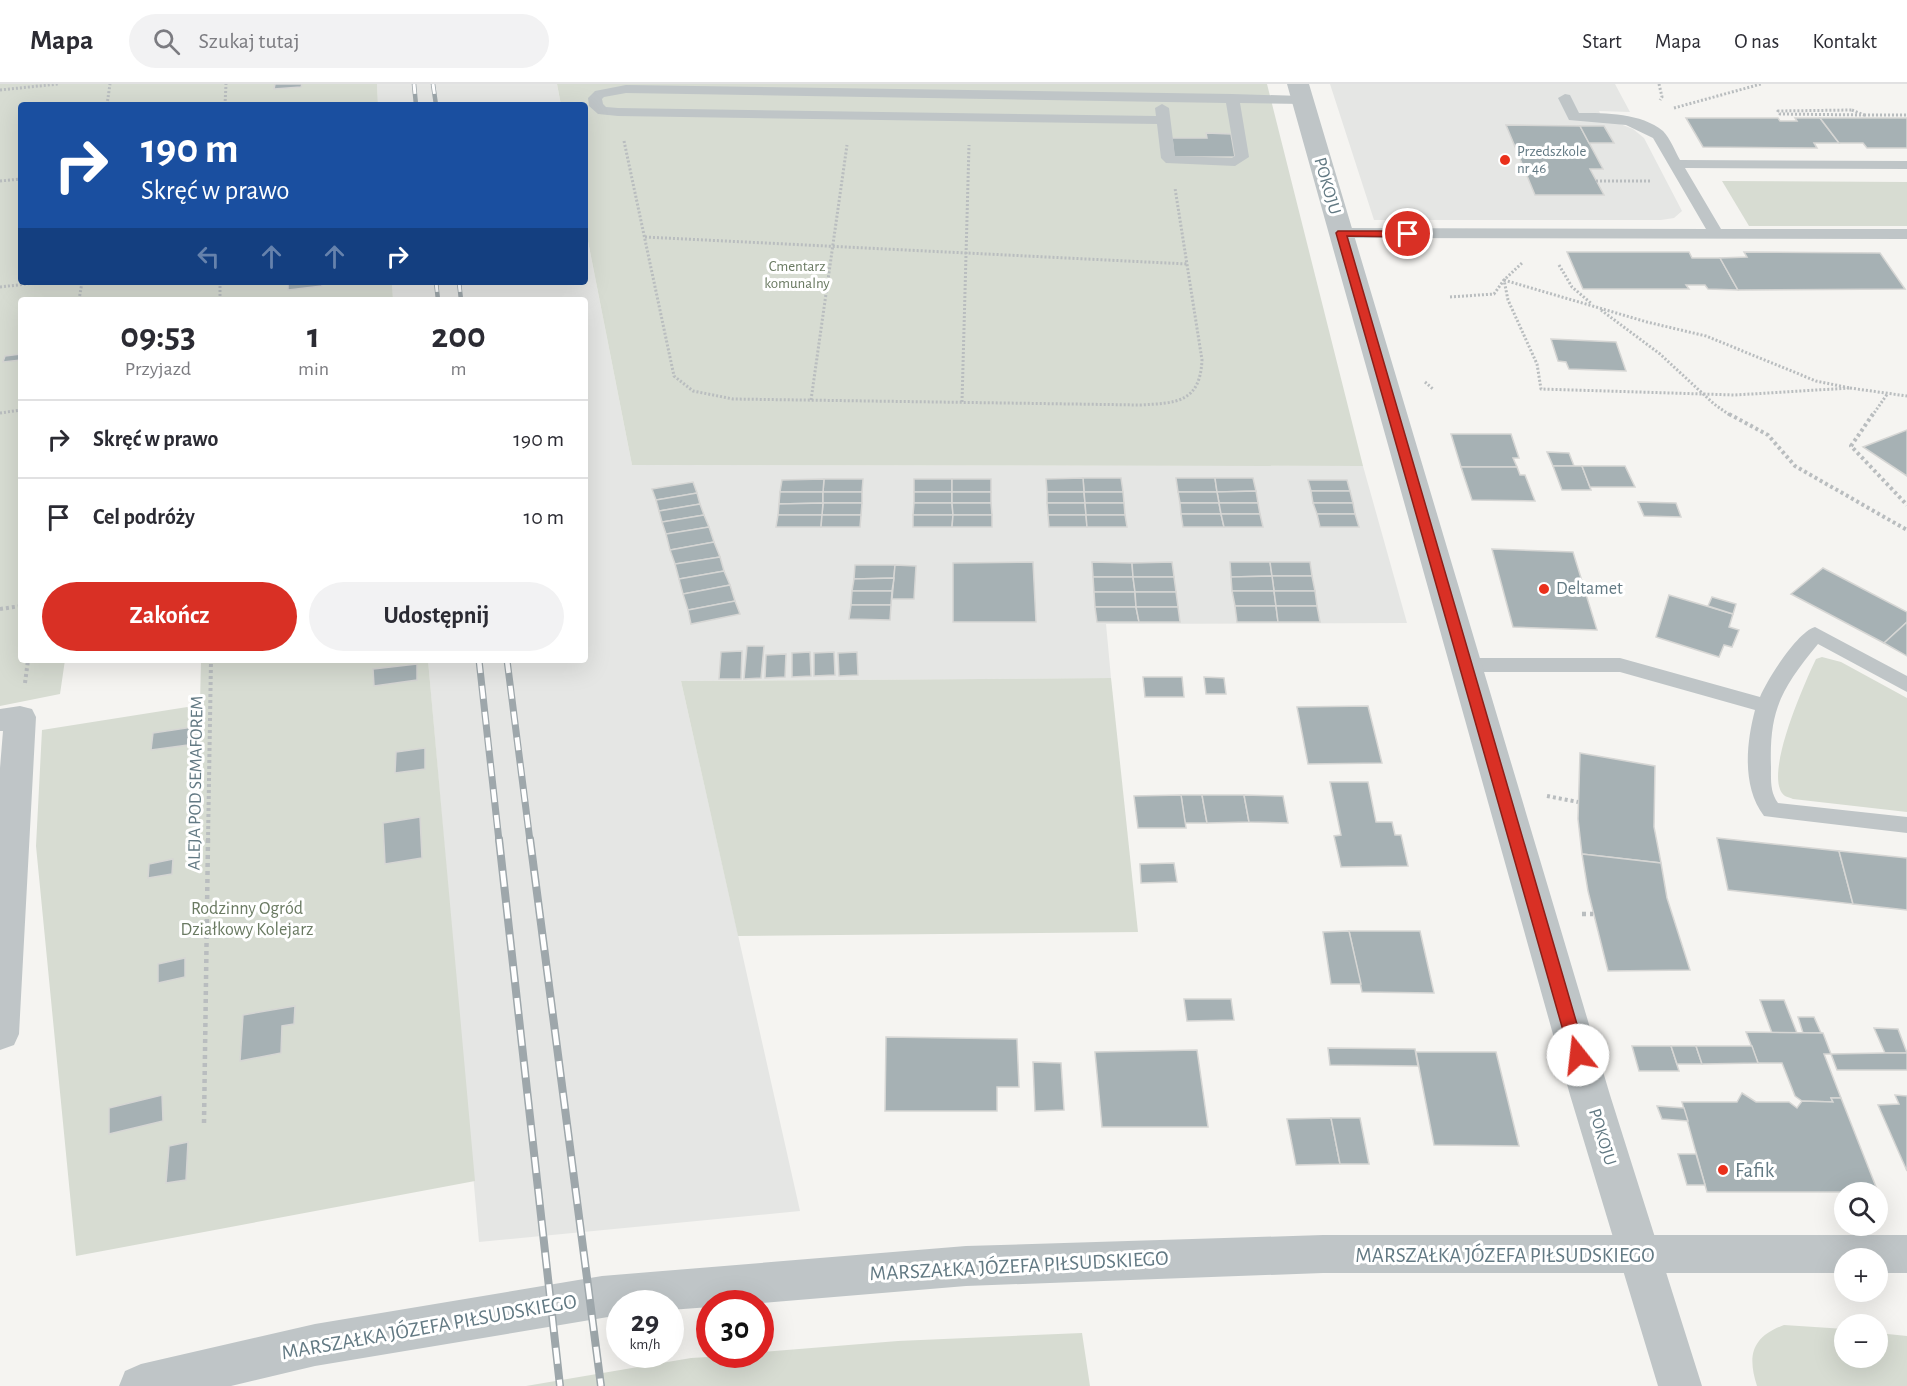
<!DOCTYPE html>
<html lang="pl">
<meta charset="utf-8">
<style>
body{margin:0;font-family:"Alegreya Sans",sans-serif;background:#f2f2f3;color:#2b2b33;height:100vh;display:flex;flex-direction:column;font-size:22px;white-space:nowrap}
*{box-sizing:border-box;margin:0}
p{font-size:20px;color:#7c7c81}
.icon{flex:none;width:33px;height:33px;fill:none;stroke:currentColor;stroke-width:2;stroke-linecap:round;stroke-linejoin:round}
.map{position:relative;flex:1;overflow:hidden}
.panel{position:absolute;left:18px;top:213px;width:570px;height:366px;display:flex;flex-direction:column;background:#fff;border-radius:6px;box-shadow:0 6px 24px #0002}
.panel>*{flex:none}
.top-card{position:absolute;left:18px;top:18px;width:570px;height:183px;border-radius:6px;box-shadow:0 6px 24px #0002;background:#1a4fa0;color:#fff;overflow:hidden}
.buttons{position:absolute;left:1834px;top:1098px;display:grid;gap:12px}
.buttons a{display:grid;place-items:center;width:54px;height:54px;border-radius:50%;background:#fff;box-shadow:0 6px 24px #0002;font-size:30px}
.speed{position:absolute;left:606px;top:1206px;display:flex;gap:12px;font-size:30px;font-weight:700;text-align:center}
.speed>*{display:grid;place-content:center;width:78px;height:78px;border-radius:50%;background:#fff;box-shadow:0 6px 24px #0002;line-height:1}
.speed small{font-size:15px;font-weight:400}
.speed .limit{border:9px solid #d22;background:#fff;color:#111}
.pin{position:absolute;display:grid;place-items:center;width:51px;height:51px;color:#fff;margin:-26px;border:3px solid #fff;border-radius:50%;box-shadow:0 2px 6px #0007}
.me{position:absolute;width:66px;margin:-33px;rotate:344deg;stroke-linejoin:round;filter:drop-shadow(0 0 4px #0008)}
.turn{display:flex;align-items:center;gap:21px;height:126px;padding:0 24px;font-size:27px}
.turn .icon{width:78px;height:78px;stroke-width:2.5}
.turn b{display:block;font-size:42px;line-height:51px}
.lanes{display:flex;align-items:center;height:57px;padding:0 24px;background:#0003;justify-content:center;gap:30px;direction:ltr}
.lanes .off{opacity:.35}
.eta{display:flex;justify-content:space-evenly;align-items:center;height:102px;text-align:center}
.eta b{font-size:36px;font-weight:600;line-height:42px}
.cta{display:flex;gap:12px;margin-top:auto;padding:12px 24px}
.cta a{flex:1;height:69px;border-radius:36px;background:#d93025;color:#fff;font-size:24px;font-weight:600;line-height:69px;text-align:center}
.cta a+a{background:#f2f2f3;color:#2b2b33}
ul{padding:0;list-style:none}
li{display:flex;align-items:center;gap:18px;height:78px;padding:0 24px;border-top:2px solid #e1e1e2}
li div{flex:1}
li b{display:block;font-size:22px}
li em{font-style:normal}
header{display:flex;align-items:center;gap:36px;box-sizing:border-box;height:84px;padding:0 30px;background:#fff;border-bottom:2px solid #e1e1e2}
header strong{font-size:28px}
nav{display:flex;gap:33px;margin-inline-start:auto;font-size:21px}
.search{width:420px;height:54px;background:#f2f2f3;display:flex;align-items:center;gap:15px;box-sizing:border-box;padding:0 21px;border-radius:33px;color:#7c7c81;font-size:22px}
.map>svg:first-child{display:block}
</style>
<header>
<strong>Mapa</strong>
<div class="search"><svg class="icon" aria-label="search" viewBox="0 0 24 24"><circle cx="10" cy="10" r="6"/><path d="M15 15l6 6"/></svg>Szukaj tutaj</div>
<nav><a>Start</a><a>Mapa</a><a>O nas</a><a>Kontakt</a></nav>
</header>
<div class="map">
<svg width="1907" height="1302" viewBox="0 0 1907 1302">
<rect width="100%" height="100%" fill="#f5f4f1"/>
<g fill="#e5e6e4">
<path d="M377,0h180l4,21h-183z"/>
<path d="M1330,0h285l15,28 -31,-1 3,6 31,12 11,9 38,73 -8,7 -13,2h-287z"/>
<path d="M585,142l47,239 731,1 44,157 -301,1 5,54 -430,3 119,530 -321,31 -51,-582h157v-360h-192l-1,-18h193z"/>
</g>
<g fill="#d7dcd2">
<path d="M0,0h377l1,21h-357v177h371l1,18h-372v360h44l-5,34 -60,12z"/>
<path d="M557,0h710l96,382 -731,-1 -47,-239v-121h-24z"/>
<path d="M1722,97l185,1v44h-158z"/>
<path d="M1822,573l19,5 66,36v114l-114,-13c-2,-1 -6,-2 -8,-3 -24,-17 21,-116 31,-137z"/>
<path d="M201,576h227l47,521 -399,75 -40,-410 6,-116 158,-25z"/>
<path d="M1111,594l27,254 -400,4 -57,-255z"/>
<path d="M1784,1241l61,4v29h33v-25l29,3v50h-150c-10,-31 -5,-49 27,-61z"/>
<path d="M1082,1249l8,53h-564l165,-28 69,-4 1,-2 137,-11z"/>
</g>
<g fill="#a6b1b4" stroke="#d6d6d4" stroke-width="1.5">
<path d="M275,0h27l-1,3 -27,2z"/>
<path d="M1686,34h92l2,3h17l-2,-3h25l19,25h-25l3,5 -114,-1z"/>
<path d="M1820,34h87v30h-40l-4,-5h-24z"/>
<path d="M1506,41l74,1 23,43h-13l14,26h-69z"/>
<path d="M1580,42h24l10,17h-25z"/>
<path d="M1206,49l25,1 4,23h-61l-2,-19h35z"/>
<path d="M1567,168h122l3,6h28l18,32 -30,-1 -3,-4h-19l3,4h-106z"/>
<path d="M1744,168l136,1 25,36 -167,1 -18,-32 27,-1z"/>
<path d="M304,198h18v4l-34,4v-6z"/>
<path d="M1551,255l65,3 10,29 -57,-2 -3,-7 -8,-1z"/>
<path d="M21,270v6l-18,2 2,-6z"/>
<path d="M1907,346v46l-44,-29z"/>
<path d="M1451,350h60l8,24h-6l4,9h-56z"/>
<path d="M1547,368l22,1 5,13h-21z"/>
<path d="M1553,382h29l9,24h-29z"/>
<path d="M1582,382h43l10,21h-45z"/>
<path d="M1461,383h56l3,8h5l10,26 -63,-1z"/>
<path d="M1083,394h38l2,14h-39z"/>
<path d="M1083,394l1,14h-37l-1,-13z"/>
<path d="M1176,394h39l2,14h-39z"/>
<path d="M1215,394h38l3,13 -39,1z"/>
<path d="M824,395h39l-1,13h-39z"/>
<path d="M824,395l-1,13h-43l2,-12z"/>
<rect x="914" y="395" width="38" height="13"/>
<rect x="952" y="395" width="39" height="13"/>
<path d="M1308,396h39l3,11h-39z"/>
<path d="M693,398l4,11 -41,7 -4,-11z"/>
<path d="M1256,407l2,12h-39l-2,-11z"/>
<path d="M1311,407h39l3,12h-40z"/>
<path d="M780,408h43v11l-44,1z"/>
<rect x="823" y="408" width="39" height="11"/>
<rect x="914" y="408" width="38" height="11"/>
<rect x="952" y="408" width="39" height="11"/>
<path d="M1047,408h37l1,11h-38z"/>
<path d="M1084,408h39l1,11h-39z"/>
<path d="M1178,408h39l2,11h-39z"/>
<path d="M697,409l3,11 -41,7 -3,-11z"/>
<path d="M1638,418l38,1 5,14 -37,-1z"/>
<path d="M823,419h39l-1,12h-39z"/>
<path d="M823,419l-1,12h-44l1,-11z"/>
<path d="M914,419h38l1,12h-40z"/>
<path d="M952,419h39l1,12h-39z"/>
<path d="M1047,419h38l1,12h-38z"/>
<path d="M1085,419h39l1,12h-39z"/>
<path d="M1180,419h39l2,11h-40z"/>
<path d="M1219,419h39l2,11h-39z"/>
<path d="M1313,419h40l2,11h-38z"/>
<path d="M700,420l4,11 -42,7 -3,-11z"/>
<path d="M1181,430h40l3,13h-41z"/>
<path d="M1221,430h39l3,13h-39z"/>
<path d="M1317,430h38l4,13h-39z"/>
<path d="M704,431l5,12 -43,7 -4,-12z"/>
<path d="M778,431h44l-1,12h-45z"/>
<path d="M822,431h39l-1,12h-39z"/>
<path d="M913,431h40l-1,12h-39z"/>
<path d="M953,431h39v12h-40z"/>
<path d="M1048,431h38l1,12h-38z"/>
<path d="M1086,431h39l2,12h-40z"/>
<path d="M709,443l5,15 -44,8 -4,-16z"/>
<path d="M714,458l6,15 -45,7 -5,-14z"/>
<path d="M1492,465l81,3 24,78 -84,-3z"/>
<path d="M720,473l4,14 -45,8 -4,-15z"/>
<path d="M1033,478l3,60h-83v-59z"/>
<path d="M1092,478l40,1 1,14h-40z"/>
<path d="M1172,478l2,15h-41l-1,-14z"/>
<path d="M1230,478h40l2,14 -41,1z"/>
<path d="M1270,478h40l2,14h-40z"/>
<path d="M855,481h40l-1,13 -40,1z"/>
<path d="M895,481l21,1 -2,33h-22z"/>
<path d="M1823,484l84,44v10l-23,21 -93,-49z"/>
<path d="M724,487l6,14 -47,9 -4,-15z"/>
<path d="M1272,492h40l3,15h-41z"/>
<path d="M1272,492l2,15h-42l-1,-14z"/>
<path d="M1093,493h40l2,15h-41z"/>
<path d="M1133,493h41l2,15h-41z"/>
<path d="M894,494l-2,13h-40l2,-12z"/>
<path d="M730,501l5,16 -47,9 -5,-16z"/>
<path d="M852,507h40l-1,14h-40z"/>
<path d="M1232,507h42l2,15h-41z"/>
<path d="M1274,507h41l2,15h-41z"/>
<path d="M1094,508h41l1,15h-41z"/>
<path d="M1135,508h41l2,15h-42z"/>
<path d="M1669,511l64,19 -4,13 10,3 -7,17 -8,-2 -5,12 -63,-20z"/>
<path d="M1712,513l24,7 -3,10 -25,-8z"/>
<path d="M735,517l5,13 -49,10 -3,-14z"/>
<path d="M851,521h40l-1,15 -41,-1z"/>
<path d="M1235,522h41l2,16h-41z"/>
<path d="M1276,522h41l3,16h-42z"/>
<path d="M1095,523h41l3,15h-42z"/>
<path d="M1136,523h42l2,15h-41z"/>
<path d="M1907,538v34l-23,-13z"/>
<path d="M747,562h17l-3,32 -17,1z"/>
<path d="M742,567l-1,28h-22l2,-27z"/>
<path d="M810,568l1,24 -19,1v-24z"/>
<path d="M834,568l1,23 -21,1v-23z"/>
<path d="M857,568l1,23 -19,1 -1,-23z"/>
<path d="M786,570l-1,23 -20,1 1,-23z"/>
<path d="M417,580v16l-43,6 -1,-17z"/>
<path d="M1143,593h39l2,20h-39z"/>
<path d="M1204,593l20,1 2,16h-20z"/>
<path d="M1368,622l14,57 -74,1 -11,-57z"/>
<path d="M193,643v4l-4,1 -1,13 -37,5 2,-17z"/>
<path d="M425,664v21l-30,4 1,-21z"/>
<path d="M1580,669l75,13 -1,61 7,36 -79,-9 -4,-35z"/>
<path d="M1330,698h38l8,40h16l3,13h6l7,31 -67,1 -7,-31 7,-1z"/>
<path d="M1181,711h21l5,28h-22z"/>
<path d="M1181,711l5,33h-48l-4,-32z"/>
<path d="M1202,711h42l5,27 -42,1z"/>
<path d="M1244,711l39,1 5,27 -39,-1z"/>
<path d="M420,733l2,41 -37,6 -2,-41z"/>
<path d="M1717,754l122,13 14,53 -125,-14z"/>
<path d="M1839,767l68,7v52l-54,-6z"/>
<path d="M1582,770l79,9 6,35 23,72 -82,1 -20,-80z"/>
<path d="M173,775l-1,15 -24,4 1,-14z"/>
<path d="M1174,779l3,19 -36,1 -1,-19z"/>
<path d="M1349,847h71l14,62 -72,-1z"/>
<path d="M1349,847l12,53h-30l-8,-52z"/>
<path d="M185,874v19l-27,6v-19z"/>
<path d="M1184,915h47l3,21 -47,1z"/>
<path d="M1760,916h24l13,33h-25z"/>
<path d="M295,922l-1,18 -12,2 -1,27 -41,8 3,-46z"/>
<path d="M1798,933h16l7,16h-18z"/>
<path d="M1874,944l24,1 9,24h-22z"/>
<path d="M1746,948l77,1 8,21h-7l17,44h-10l2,4 -31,-1 -7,-5 -13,-33h-24z"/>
<path d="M886,953l131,2 2,48h-22v24h-112z"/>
<path d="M1632,962h39l8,25h-40z"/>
<path d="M1671,962h25l6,18h-25z"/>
<path d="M1696,962h56l6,17 -56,1z"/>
<path d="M1328,964l87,1 3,17 -88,-1z"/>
<path d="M1197,966l11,77h-106l-7,-75z"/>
<path d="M1416,968h80l23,94 -85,-1z"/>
<path d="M1885,969h22v17h-70l-6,-16z"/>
<path d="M1033,978l28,1 3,47 -29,1z"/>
<path d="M1742,1009l14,9h33l8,6 5,-7 31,1 -2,-4h10l37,94h-171l-25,-90h55z"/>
<path d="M162,1011l1,26 -54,13v-26z"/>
<path d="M1895,1011l12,1v75l-29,-66 21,-1z"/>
<path d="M1657,1022l27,2 4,13 -26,-2z"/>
<path d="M1331,1034l9,46 -44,1 -9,-46z"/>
<path d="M1331,1034h29l9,46h-29z"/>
<path d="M188,1058l-2,38 -20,3 3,-37z"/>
<path d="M1678,1070h18l9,31h-18z"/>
</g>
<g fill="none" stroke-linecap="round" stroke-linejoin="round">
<g stroke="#b9bdbf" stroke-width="3" stroke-dasharray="2 2" stroke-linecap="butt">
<path d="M1659,0l3,13 -2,3"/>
<path d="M0,6l58,-6"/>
<path d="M107,21l3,-21"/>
<path d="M225,21l1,-21"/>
<path d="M1674,24l87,-24"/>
<path d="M1852,26l12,5 -84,-1 -2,-3z"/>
<path d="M1864,31h43"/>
<path d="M624,57l50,235 19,15 40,8 407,6c36,-2 60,-2 62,-45l-27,-172"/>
<path d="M0,97l21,-2"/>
<path d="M1596,97h54"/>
<path d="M645,153l542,27"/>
<path d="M1559,181l13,22 20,17"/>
<path d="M1504,196l143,42 59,14 110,45 34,7 -115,7 -194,-6 -4,-25 -29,-64z"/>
<path d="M220,198v18"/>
<path d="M0,203l44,-5"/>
<path d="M1450,213l44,-3 10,-14 18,-17"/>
<path d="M79,216l3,-18"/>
<path d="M1601,226l59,44 54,50 17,12"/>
<path d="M1425,298l8,7"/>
<path d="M1850,304l57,8"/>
<path d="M811,316l36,-255"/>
<path d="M962,318l7,-257"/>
<path d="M0,329l21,-3"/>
<path d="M1872,332l16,-23"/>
</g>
<g stroke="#b9bdbf" stroke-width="4" stroke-dasharray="3 3" stroke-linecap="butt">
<path d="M1729,330l39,21 27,31 112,64"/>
<path d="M1873,330l-22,32 56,59"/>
<path d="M0,525l21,-3"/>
<path d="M25,599l3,-23"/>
<path d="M1547,712l31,6"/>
<path d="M208,757l3,-181"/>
</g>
<g stroke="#b9bdbf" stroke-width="4.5" stroke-dasharray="4 4" stroke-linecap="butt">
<path d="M1582,830h11"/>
<path d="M204,1039l4,-284"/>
</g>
<g fill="#bfc5c7" fill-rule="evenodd">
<path d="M626,1l606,9 70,2 7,4 -7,4 -62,-1 9,54 -14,9 -69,-3 -5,-5 -4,-34 -539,-8 -20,-2 -9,-8 -1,-8 7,-7zM626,9l600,10 9,53 -3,2 -57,-2 -6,-48 -7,-4 -7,4 1,8 -538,-8 -12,-1 -3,-3 -1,-5 2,-2z"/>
<path d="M1565,10l5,1 9,18c27,0 62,0 84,18 7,7 12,20 17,29l227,1v8l-222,-1 36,61h186v10l-566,-1 -8,-5 8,-5 365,1 -53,-91 -27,-13 -57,-5 -11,-22z"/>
<path d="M1815,543l92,49v16l-89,-48c-36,44 -49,65 -47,123 0,13 -1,25 7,36l129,14v16l-143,-17c-22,-29 -18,-72 -9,-106l-135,-38h-154l-7,-2 -3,-5 3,-5 7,-2h154l140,39c7,-17 37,-65 55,-70z"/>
</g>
<g fill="#bfc5c7" fill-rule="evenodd">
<path d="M1287,0h22l301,1011 92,291h-44l-88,-291z"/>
<path d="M20,622l12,3 4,8 -17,317 -5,11 -14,5v-282l3,-37h-3v-22z"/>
</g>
<path fill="#bfc5c7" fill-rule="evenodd" d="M1323,1151h584v38h-29v-15h-33v15h-522l-357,13 -215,18h-41v3l-40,3v-6h-50v11l-305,51 -84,20h-112l6,-15 16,-7 174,-40 287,-48 364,-30z"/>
<defs>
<g id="rail-far2">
<path d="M414,0l2,21"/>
<path d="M433,0l3,21"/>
<path d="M436,198l2,18"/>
<path d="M459,198l2,18"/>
</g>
<g id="rail-far1">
<path d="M479,576l20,181"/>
<path d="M507,576l23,181"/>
</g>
<g id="rail">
<path d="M499,755l61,547"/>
<path d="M530,755l71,547"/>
</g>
</defs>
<use href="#rail-far2" stroke="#9ea7ab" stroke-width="4.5"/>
<use href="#rail-far1" stroke="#9ea7ab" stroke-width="7"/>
<use href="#rail" stroke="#9ea7ab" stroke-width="8"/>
<use href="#rail-far2" stroke="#fff" stroke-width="3" stroke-dasharray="10" stroke-linecap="butt"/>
<use href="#rail-far1" stroke="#fff" stroke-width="4.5" stroke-dasharray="13" stroke-linecap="butt"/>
<use href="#rail" stroke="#fff" stroke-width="5" stroke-dasharray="16" stroke-linecap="butt"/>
</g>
<path fill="#d93025" stroke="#8d1f18" stroke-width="1.5" d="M1338,147h70l5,3 -5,3 -61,-1 239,819 -2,4 -6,2 -5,-2 -3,-4 -234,-822z"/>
<g fill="#ea301b" stroke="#fff" stroke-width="2">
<circle cx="1505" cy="76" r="6"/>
<circle cx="1544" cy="505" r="6"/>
<circle cx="1723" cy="1086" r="6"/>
</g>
<g text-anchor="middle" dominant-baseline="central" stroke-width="6" stroke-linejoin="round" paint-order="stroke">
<g font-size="15" fill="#627983" stroke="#fff" text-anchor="start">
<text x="1517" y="67">Przedszkole<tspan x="1517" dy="17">nr 46</tspan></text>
</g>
<g font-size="15" fill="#6a7a62" stroke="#fff">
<text x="797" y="182">Cmentarz<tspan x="797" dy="17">komunalny</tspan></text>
</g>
<g font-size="18" fill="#627983" stroke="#fff">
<text transform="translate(1327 102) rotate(74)">POKOJU</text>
<text transform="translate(196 699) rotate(-89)">ALEJA POD SEMAFOREM</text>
<text transform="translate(1602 1053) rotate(73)">POKOJU</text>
</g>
<g font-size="18" fill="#627983" stroke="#fff" text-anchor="start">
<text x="1556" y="505">Deltamet</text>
</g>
<g font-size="18" fill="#6a7a62" stroke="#fff">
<text x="247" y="825">Rodzinny Ogród<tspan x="247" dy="21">Działkowy Kolejarz</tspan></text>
</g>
<g font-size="21" fill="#627983" stroke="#fff" text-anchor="start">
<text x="1735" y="1086">Fafik</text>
</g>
<g font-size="21" fill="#627983" stroke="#fff">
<text x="1505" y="1171">MARSZAŁKA JÓZEFA PIŁSUDSKIEGO</text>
<text transform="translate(1019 1182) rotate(-3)">MARSZAŁKA JÓZEFA PIŁSUDSKIEGO</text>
<text transform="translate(429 1243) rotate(-10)">MARSZAŁKA JÓZEFA PIŁSUDSKIEGO</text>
</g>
</g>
</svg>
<div class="buttons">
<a><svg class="icon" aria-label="search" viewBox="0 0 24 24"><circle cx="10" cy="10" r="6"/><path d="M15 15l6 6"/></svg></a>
<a>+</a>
<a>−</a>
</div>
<div class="speed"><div>29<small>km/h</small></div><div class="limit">30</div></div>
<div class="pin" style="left:1408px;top:150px;background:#d93025"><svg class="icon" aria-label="arrive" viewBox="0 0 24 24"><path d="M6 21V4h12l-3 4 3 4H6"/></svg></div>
<svg class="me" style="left:1578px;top:971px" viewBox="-20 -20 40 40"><circle r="19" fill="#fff"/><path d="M0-13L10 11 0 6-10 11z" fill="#d93025"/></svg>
<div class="top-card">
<div class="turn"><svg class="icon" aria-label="right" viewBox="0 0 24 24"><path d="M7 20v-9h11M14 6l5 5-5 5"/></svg><div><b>190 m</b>Skręć w prawo</div></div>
<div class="lanes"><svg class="icon off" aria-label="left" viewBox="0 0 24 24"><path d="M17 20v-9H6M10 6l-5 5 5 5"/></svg><svg class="icon off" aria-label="ahead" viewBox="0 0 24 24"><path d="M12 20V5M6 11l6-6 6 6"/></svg><svg class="icon off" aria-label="ahead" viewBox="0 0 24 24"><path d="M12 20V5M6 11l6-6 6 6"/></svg><svg class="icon" aria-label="right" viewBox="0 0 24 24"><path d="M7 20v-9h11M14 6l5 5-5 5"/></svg></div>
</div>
<section class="panel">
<div class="eta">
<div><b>09:53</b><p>Przyjazd</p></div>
<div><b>1</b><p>min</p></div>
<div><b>200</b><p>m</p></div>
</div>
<ul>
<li><svg class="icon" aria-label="right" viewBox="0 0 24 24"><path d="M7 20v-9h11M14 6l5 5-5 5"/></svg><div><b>Skręć w prawo</b></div><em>190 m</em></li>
<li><svg class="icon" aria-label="arrive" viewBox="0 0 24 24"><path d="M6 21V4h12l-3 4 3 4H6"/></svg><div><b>Cel podróży</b></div><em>10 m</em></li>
</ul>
<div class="cta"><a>Zakończ</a><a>Udostępnij</a></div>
</section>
</div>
